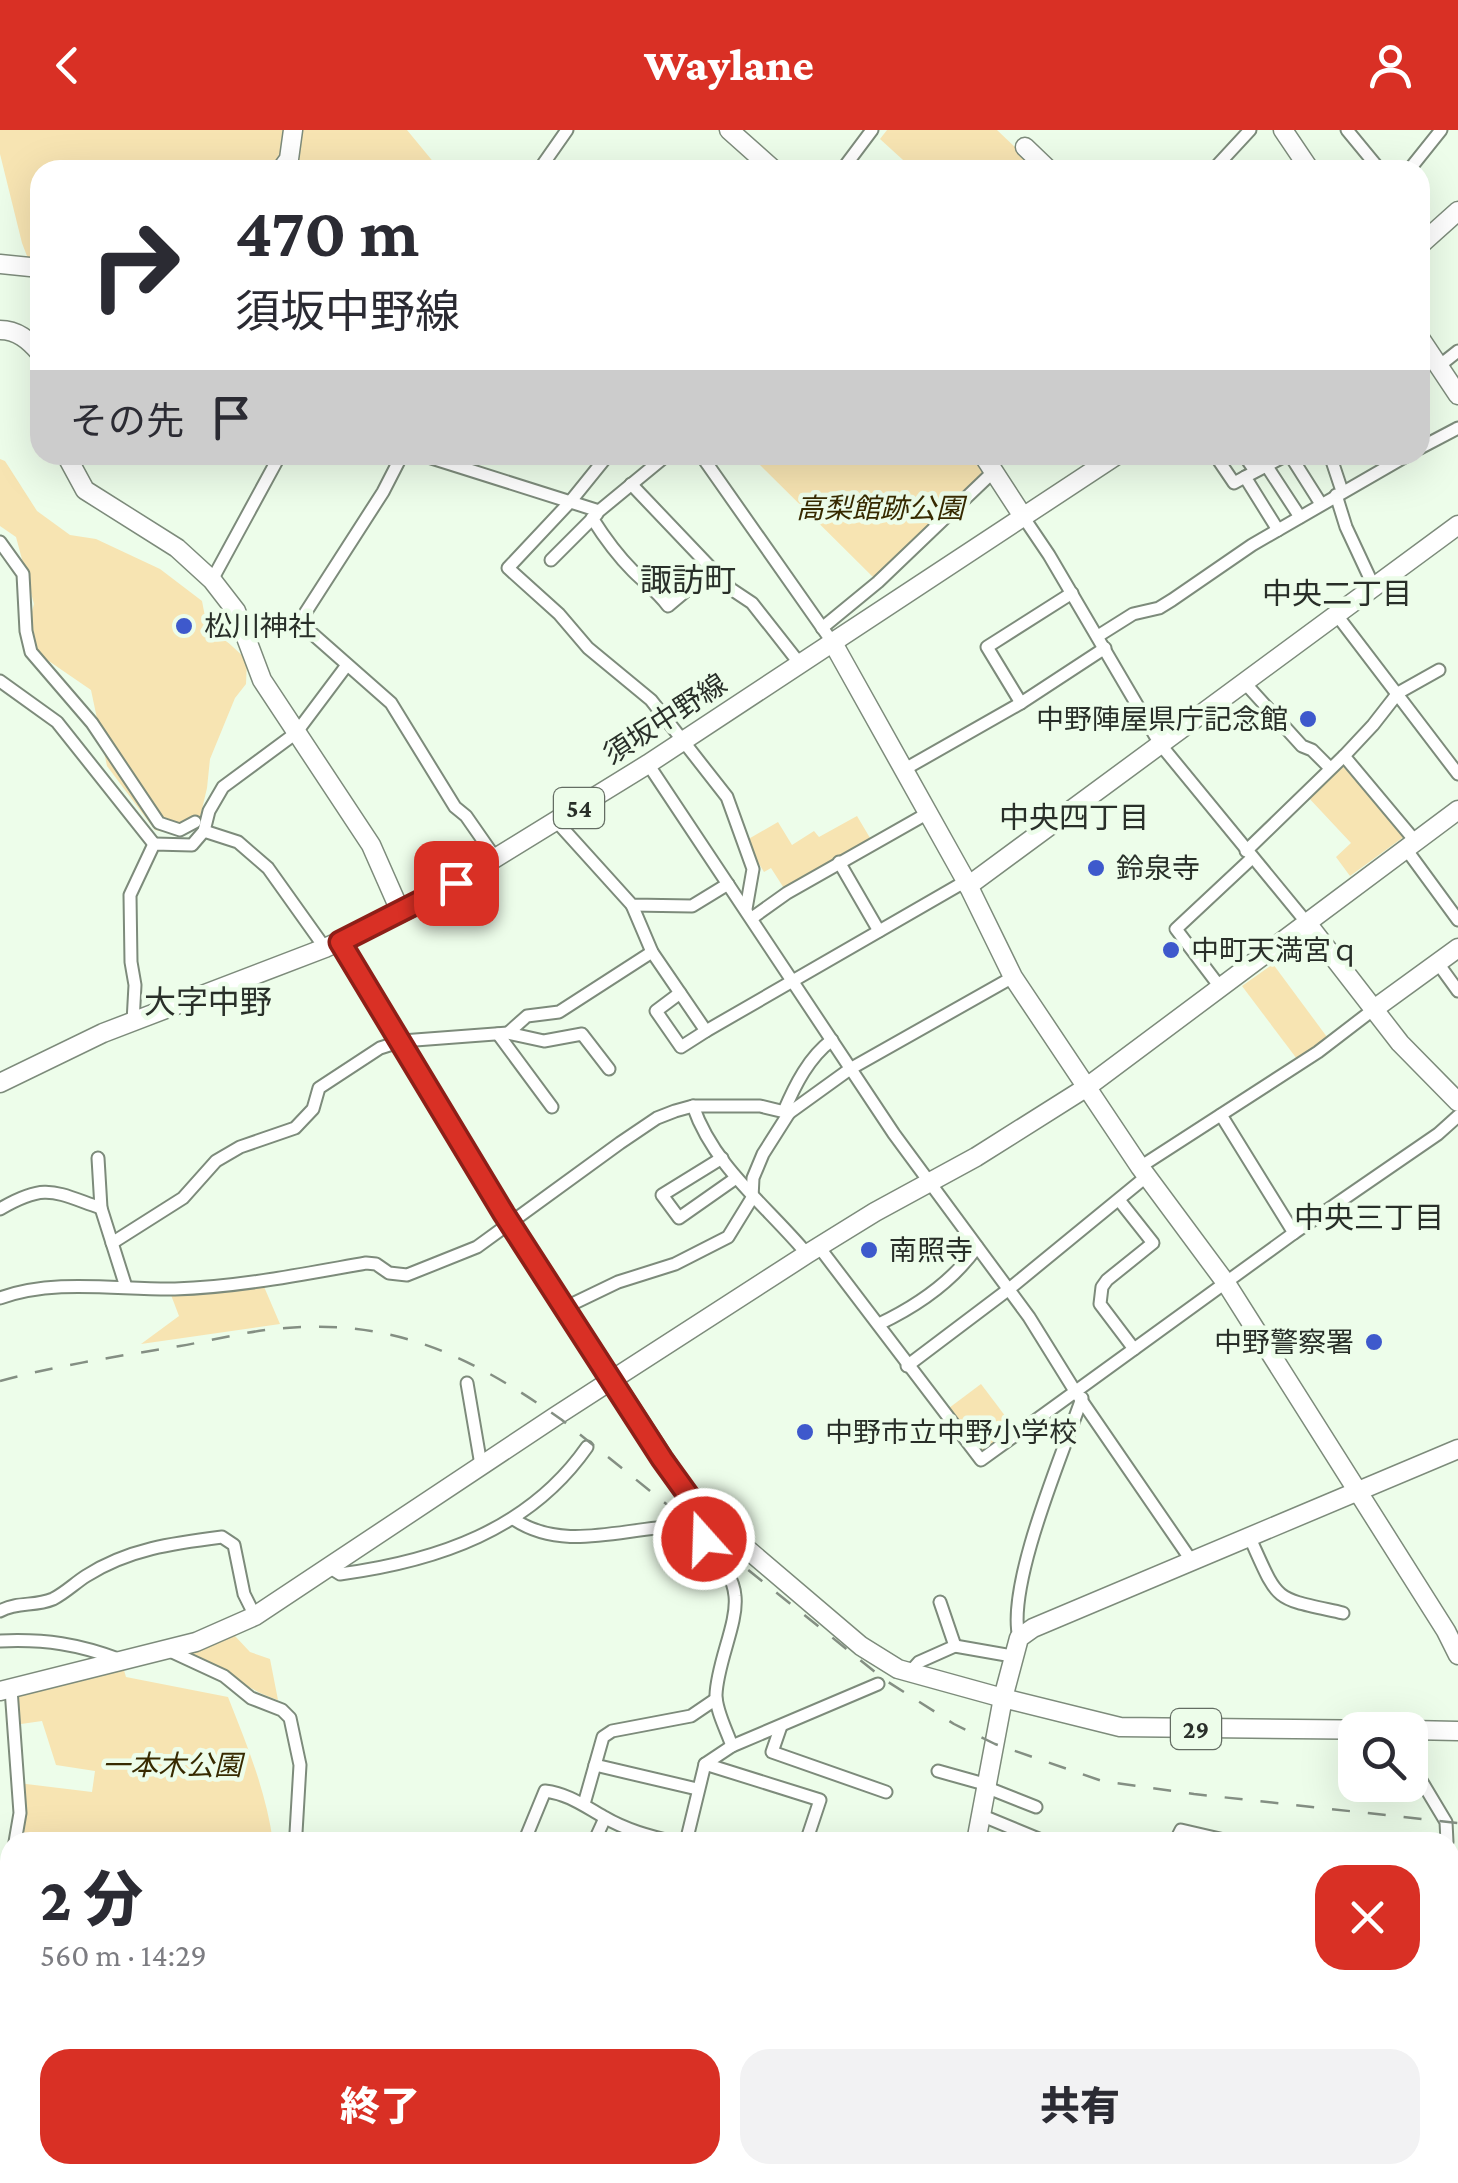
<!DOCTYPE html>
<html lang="ja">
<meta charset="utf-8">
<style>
body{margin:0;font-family:"Crimson Pro","Noto Sans JP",serif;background:#f2f2f3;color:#2b2b33;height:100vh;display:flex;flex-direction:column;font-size:38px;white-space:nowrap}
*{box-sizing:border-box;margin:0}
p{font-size:32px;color:#7c7c81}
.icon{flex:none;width:55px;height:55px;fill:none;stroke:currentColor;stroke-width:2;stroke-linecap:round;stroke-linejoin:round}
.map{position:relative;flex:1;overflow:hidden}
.panel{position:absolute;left:0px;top:1702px;width:1460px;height:352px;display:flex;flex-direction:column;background:#fff;border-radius:30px 30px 0 0;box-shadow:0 10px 40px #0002}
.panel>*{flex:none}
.hud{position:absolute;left:30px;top:30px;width:1400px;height:305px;border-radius:30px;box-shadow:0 10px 40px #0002;background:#fff;color:#2b2b33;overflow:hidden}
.tools{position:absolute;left:1338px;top:1582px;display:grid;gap:20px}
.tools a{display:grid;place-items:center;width:90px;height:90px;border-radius:20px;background:#fff;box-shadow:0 10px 40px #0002;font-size:50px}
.pin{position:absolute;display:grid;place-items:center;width:85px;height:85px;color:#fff;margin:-42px;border-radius:20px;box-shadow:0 5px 15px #0006}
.me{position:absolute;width:110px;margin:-55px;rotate:340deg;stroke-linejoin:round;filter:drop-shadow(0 0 8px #0008)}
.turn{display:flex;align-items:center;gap:35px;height:210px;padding:0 40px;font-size:45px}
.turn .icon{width:130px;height:130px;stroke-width:2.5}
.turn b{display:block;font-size:70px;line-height:85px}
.then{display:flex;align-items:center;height:95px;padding:0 40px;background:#0003;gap:20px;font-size:38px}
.round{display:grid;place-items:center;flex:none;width:105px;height:105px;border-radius:30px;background:#f2f2f3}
.overview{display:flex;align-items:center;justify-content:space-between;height:170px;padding:0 40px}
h1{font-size:60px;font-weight:800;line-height:75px}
.cta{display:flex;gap:20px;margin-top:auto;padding:20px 40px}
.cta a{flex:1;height:115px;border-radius:30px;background:#d93025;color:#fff;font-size:40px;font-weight:800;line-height:115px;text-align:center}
.cta a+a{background:#f2f2f3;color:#2b2b33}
header{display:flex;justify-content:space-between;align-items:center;height:130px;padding:0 40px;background:#d93025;color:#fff;font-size:45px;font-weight:800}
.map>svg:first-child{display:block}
</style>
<header><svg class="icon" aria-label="back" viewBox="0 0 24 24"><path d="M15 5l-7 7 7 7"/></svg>Waylane<svg class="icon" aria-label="person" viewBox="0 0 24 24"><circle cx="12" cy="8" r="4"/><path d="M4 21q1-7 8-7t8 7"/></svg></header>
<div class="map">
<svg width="1458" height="2053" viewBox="0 0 1458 2053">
<rect width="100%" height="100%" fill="#edfdea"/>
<g fill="#f7e4b2">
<path d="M0,0h407l33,40h-400v100l-13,-14 -5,-13 -22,-89z"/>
<path d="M887,0h110l42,40h-125l-34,-31z"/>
<path d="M750,325h233l10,17 -115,110z"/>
<path d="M0,329l5,2 32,50 33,24 26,4 64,30 42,32 4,21 41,38 -1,24 -11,14 -25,61 -3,29 -9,38 -16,10 -27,-6 -48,-64 -16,-76 -51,-35 -14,-21 8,-30 -18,-67 -16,-11z"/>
<path d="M1341,634l64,72 -55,40 -14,-19 15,-14 -44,-47z"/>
<path d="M857,686l16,27 -86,50 -16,-25 -7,4 -19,-31 33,-19 14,23 22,-14 5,6z"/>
<path d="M1273,834l54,73 -30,22 -55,-73z"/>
<path d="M262,1152l18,42 -139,20 38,-28 -8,-21z"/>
<path d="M981,1254l34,45 -33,24 -33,-45z"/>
<path d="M235,1506l15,16 20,7 8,41c-35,-11 -54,-34 -88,-47z"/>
<path d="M121,1530l5,17 102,20c19,48 38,94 45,145h-258l3,-59 74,9 3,-21 -39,-6 -14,-44 -28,4 -3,-36z"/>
<path d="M10,1734v155l-10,-6v-107z"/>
</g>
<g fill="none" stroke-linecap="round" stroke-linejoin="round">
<defs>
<g id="street">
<path d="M1347,0l33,40"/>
<path d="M539,40l28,-40"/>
<path d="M842,40l30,-40"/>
<path d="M1213,40l37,-40"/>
<path d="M1409,40l32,-40"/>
<path d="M1439,236l19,-15"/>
<path d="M1420,318l38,-20"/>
<path d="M402,325l-19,37 -81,126 5,11 84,74 64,104 11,9 30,43"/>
<path d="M422,325l177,56 68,-56"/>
<path d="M608,325l-38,47 -62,66 51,46 29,34 63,52 76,97 26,72 -7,40"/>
<path d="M701,325l132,188"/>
<path d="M1215,325l19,28 11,-6"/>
<path d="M1244,325l11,16"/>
<path d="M1290,325l31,49"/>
<path d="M1330,325l12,36"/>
<path d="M1268,338l32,49"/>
<path d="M631,354l100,105 21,14 48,61"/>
<path d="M1336,365l10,32 28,60"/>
<path d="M592,388c12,19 25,37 41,53 12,12 25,21 35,35l44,-37"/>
<path d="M1024,388l25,37 111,189 147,179"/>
<path d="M1278,400l-33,-53 42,-22"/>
<path d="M0,412l23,32 3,57 5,21 61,71 67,100 21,7 15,-8"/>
<path d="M551,430l46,-46"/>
<path d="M212,450l68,-125"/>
<path d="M1336,484l122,160"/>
<path d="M822,498l56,-46 115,-110"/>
<path d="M1098,506l35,-22 26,-6 13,-8 80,-55 156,-90"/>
<path d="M0,551l57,41 97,122"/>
<path d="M1244,552l58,64 10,4 18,18"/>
<path d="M1021,573l-34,-56 85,-54"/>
<path d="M1344,626l72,86"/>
<path d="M648,634l246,370 135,183 46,74 116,169"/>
<path d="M905,639l116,-66 84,-55"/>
<path d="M557,692l75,83 60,1 36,-22"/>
<path d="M204,701l34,11 30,26 57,80"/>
<path d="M1406,719l52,71"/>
<path d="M1246,721l98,-95 29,-31 25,-32 41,-23"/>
<path d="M839,732l40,69"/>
<path d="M632,775l20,47 54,79 260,-150"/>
<path d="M752,788l35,-25 141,-80"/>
<path d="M1437,832l21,29"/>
<path d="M1220,857l-44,-58 76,-71"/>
<path d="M680,863l-24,18 25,36 25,-16"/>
<path d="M133,892l2,-37 -4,-23 -1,-67 24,-51 38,1 12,-14 5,-20 14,-24 73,-54 51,-68"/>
<path d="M508,903l19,-17 32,-4 93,-60"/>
<path d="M498,904l54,73"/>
<path d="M693,976c21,61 74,100 114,148"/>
<path d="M784,981c11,-26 25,-54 48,-71"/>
<path d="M1221,985l73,118"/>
<path d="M98,1028l3,50 25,79"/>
<path d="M722,1028l-60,37 17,23 57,-40"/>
<path d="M1140,1037l178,-115 56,-43"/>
<path d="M1119,1070l34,43 -46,37 -5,7 -2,17 34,45"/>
<path d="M0,1079c46,-27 54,-17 101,-1"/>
<path d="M112,1113l71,-45 33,-37 24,-14 55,-19 18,-19 6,-21 61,-40 22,-7 106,-8 36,8 38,-7 27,35"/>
<path d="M819,1117l162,213 313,-227 144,-99 20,-18"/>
<path d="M0,1168c55,-20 118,-8 175,-9 64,-2 128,-15 191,-26l10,1 13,9 18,2 70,-28 143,-104 37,-25 18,-7 18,-5h67l29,7 61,-44 163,-92"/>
<path d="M564,1178l54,-26 57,-18 53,-27 24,-39 1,-20 10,-24 26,-41"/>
<path d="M879,1194c38,-18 74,-43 98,-77"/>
<path d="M907,1236l102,-77 138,-113"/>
<path d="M467,1253l14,82"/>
<path d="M698,1379l8,24 -5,14"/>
<path d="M515,1390c43,28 93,13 142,8 31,7 75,32 78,68 3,27 -18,67 -19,99 0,16 11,36 16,51"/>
<path d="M1249,1406c31,68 22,61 94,77"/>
<path d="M329,1437l11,7c97,-13 189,-44 247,-127"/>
<path d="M0,1481c19,-10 34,-4 53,-12 12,-6 22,-16 33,-23 42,-27 88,-33 136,-39l12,8 10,49 11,22"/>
<path d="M1019,1508c-13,-53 44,-185 63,-240"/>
<path d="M0,1511c46,-2 78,3 121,19"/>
<path d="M955,1516l57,10"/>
<path d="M170,1521l54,25 27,22 31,12 8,8 10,47 -4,68"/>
<path d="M910,1542l9,-10 36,-16 -15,-44"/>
<path d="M11,1559l9,124 -5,29"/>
<path d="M781,1596l-9,26 114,40"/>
<path d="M1410,1632l36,60 1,20"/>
<path d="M705,1634l115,36 -14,42"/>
<path d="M595,1635l102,24"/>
<path d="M938,1641l50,14"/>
<path d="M988,1658l48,19"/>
<path d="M584,1674l19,-67 9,-6 79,-15 25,-17"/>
<path d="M983,1686l63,26"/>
<path d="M524,1712l21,-51c24,3 39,15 59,26 22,13 45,19 70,25"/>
<path d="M594,1712l11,-24"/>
<path d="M686,1712l19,-78 27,-18 146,-62"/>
<path d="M1093,1712h14"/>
<path d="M1175,1712l6,-12 52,12"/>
<path d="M1450,1749v4"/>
<path d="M0,1776l10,-42"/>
<path d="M0,1883l10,6"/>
<path d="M1450,1906l8,3"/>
<path d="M1450,1948l8,-15"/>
<path d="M0,2006h10"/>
<path d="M93,2045h14"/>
<path d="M263,2045l19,8"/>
<path d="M1038,2045l12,8"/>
<path d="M1080,2045l2,8"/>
<path d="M339,2053v-8"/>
<path d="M585,2053l3,-8"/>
<path d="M1240,2053l4,-8"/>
<path d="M1377,2053l4,-8"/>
</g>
<g id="secondary">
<path d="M729,0l45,40"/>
<path d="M1283,0l27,40"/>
<path d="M1025,17l24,23"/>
<path d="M281,40l8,-11 4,-29"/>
<path d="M0,134l40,4"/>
<path d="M0,200c17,0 29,10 40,23"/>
<path d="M1420,208l38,57"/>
<path d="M66,325l19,35 92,58 35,32 24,31 26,69 109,165 30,68"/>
<path d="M983,325l41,63"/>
<path d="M833,513l133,238 47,96 127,190 86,116 220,348 12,24"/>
<path d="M968,756l490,-361"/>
<path d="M1307,793l93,120 58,59"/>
<path d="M340,812l169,279 184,282 168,143 37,23 105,29 16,-60 14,-10 425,-179"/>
<path d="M1374,879l84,-61"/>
<path d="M0,1561l196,-49 59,-26 301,-200 251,-162 68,-42 101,-55 111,-70 371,-277"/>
</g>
<g id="primary">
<path d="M1420,115l38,-34"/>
<path d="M0,953l103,-50 222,-85 99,-46 224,-138 469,-309"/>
<path d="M1410,1600l48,1"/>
<path d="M976,1712l27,-144 117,29 273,3"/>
<path d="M884,2053l3,-8"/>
</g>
</defs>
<use href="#street" stroke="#7d8b7b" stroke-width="15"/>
<use href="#secondary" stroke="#7d8b7b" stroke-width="21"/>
<use href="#primary" stroke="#7d8b7b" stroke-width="21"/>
<use href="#street" stroke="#fff" stroke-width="11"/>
<use href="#secondary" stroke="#fff" stroke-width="18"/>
<use href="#primary" stroke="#fff" stroke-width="18"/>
<path stroke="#848f83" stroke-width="2.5" stroke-dasharray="18 18" stroke-linecap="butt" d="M0,1251c59,-16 120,-25 180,-35 35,-6 71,-16 106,-18 111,-9 188,30 276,92l323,260 69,44 41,20 107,37 92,13 264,29"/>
</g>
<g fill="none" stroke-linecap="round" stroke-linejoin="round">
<defs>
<path id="route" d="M456,753l-116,59 164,272 158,245 36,50 8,23 -2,7"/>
</defs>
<use href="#route" stroke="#8d1f18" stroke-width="25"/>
<use href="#route" stroke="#d93025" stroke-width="18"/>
</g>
<g fill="#3e59cc" stroke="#edfdea" stroke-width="4">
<circle cx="184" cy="496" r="10"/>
<circle cx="1308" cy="589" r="10"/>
<circle cx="1096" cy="738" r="10"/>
<circle cx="1171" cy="820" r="10"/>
<circle cx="869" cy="1120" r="10"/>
<circle cx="1374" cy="1212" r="10"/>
<circle cx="805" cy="1302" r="10"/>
</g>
<g text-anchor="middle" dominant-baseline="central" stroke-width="9" stroke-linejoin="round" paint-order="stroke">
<g fill="#edfdea" stroke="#646d63" stroke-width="2.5">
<rect x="554" y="658" width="50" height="40" rx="8"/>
<rect x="1171" y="1579" width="50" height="40" rx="8"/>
</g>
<g font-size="25" font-weight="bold" fill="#292f29">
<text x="579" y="678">54</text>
<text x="1196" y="1599">29</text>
</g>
<g font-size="28" font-style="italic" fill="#372a00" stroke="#edfdea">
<text x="880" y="378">高梨館跡公園</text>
<text x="172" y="1635">一本木公園</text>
</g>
<g font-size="28" fill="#292f29" stroke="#edfdea" text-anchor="start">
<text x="204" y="496">松川神社</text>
<text x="1288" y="589" text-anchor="end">中野陣屋県庁記念館</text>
<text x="1116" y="738">鈴泉寺</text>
<text x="1191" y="820">中町天満宮ｑ</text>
<text x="889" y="1120">南照寺</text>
<text x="1354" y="1212" text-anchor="end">中野警察署</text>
<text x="825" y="1302">中野市立中野小学校</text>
</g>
<g font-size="28" fill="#292f29" stroke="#edfdea">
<text transform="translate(665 589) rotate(-33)">須坂中野線</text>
</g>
<g font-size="30" fill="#292f29" stroke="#edfdea">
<text x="1337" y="463">中央二丁目</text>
<text x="1074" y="687">中央四丁目</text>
<text x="1369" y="1087">中央三丁目</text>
</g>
<g font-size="32" fill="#292f29" stroke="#edfdea">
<text x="688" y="450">諏訪町</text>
<text x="208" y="872">大字中野</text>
</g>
</g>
</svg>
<div class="tools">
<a><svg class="icon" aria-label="search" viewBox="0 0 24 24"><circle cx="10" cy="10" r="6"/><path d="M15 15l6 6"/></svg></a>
</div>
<div class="pin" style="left:456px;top:753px;background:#d93025"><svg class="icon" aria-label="arrive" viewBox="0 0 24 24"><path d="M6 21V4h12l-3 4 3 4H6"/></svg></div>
<svg class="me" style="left:704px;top:1409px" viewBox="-20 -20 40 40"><circle r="17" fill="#d93025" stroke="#fff" stroke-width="3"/><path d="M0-11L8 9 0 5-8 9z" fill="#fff"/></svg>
<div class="hud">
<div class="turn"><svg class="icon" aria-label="right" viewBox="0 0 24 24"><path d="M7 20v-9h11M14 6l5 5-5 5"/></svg><div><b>470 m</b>須坂中野線</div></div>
<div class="then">その先<svg class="icon" aria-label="arrive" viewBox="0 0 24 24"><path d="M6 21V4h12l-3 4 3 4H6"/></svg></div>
</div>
<section class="panel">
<div class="overview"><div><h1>2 分</h1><p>560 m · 14:29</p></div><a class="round" style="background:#d93025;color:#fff"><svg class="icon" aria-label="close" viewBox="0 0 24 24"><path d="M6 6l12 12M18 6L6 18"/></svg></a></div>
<div class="cta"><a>終了</a><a>共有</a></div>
</section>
</div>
